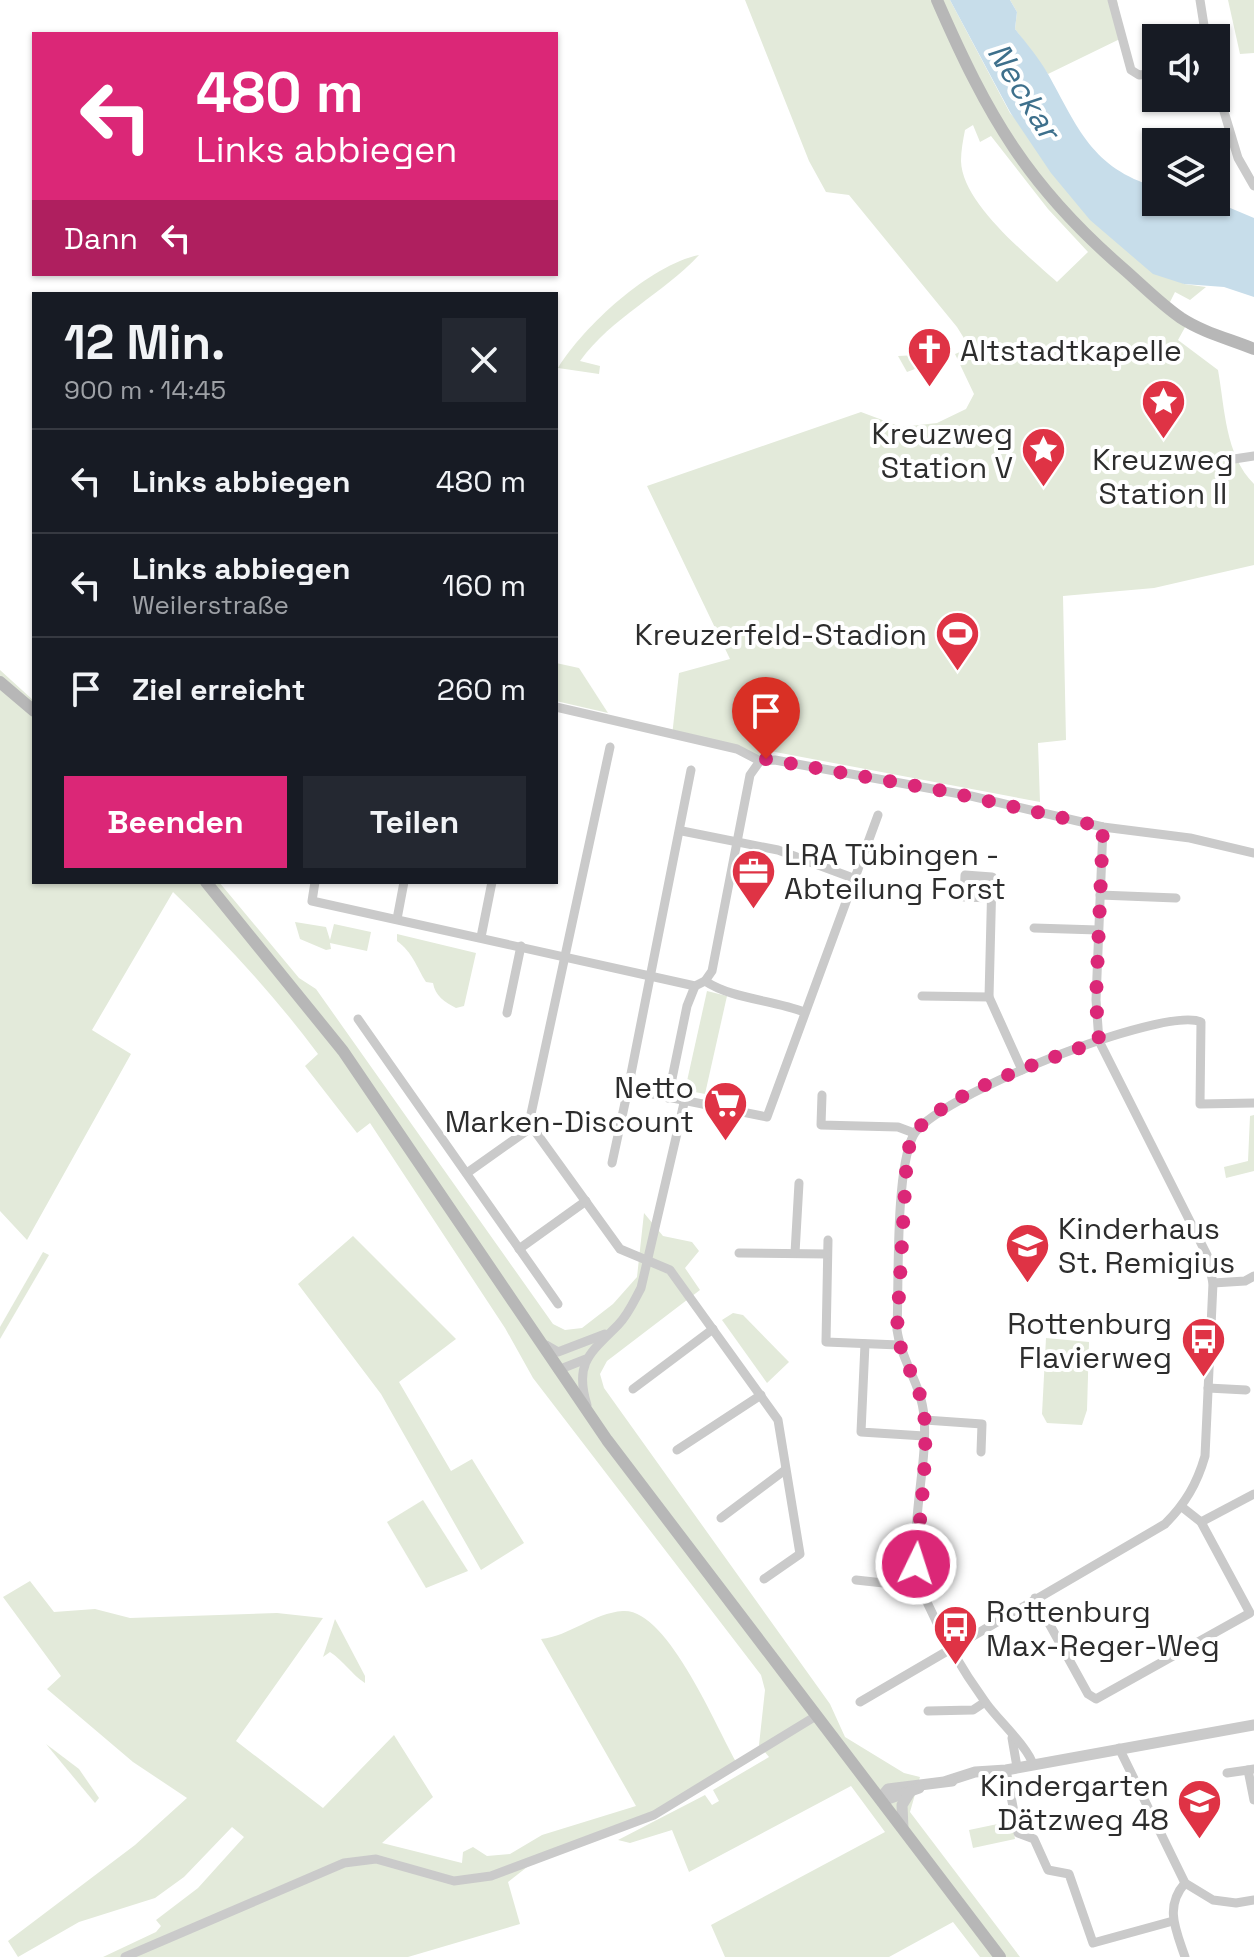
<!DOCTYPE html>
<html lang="de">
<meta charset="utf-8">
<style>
body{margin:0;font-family:"Space Grotesk",sans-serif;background:#242831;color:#f1f3f6;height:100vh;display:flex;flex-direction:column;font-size:30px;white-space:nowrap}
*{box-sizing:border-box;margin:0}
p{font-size:26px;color:#9ea1a6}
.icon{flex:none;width:44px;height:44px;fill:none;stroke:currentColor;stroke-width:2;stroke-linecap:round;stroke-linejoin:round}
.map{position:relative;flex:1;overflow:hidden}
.sheet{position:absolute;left:32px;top:292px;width:526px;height:592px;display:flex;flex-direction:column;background:#171b24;border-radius:0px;box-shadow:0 2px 6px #0004}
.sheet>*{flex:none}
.banner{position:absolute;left:32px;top:32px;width:526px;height:244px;border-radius:0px;box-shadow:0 2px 6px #0004;background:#db2777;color:#fff;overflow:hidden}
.buttons{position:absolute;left:1142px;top:24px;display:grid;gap:16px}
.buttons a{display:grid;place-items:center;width:88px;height:88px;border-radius:0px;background:#171b24;box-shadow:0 2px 6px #0004;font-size:40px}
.pin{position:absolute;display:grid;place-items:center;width:68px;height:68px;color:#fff;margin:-82px -34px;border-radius:50% 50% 50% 0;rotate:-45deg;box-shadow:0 0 8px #0007}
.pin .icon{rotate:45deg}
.me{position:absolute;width:88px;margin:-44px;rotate:4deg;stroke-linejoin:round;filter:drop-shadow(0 0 6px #0008)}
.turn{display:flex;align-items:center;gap:28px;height:168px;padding:0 32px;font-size:36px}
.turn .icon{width:104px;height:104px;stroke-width:2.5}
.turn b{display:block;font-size:56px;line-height:68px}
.then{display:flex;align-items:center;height:76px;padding:0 32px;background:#0003;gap:16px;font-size:30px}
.round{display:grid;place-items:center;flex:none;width:84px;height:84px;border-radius:0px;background:#242831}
.headline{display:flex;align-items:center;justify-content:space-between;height:136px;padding:0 32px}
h1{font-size:48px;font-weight:700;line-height:60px}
.action{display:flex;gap:16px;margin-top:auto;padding:16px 32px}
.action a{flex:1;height:92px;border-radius:0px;background:#db2777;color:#fff;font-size:32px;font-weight:700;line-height:92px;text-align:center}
.action a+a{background:#242831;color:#f1f3f6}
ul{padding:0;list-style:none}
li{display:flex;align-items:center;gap:24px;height:104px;padding:0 32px;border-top:2px solid #363941}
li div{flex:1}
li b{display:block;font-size:30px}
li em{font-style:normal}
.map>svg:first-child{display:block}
</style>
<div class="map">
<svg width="1254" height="1957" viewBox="0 0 1254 1957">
<rect width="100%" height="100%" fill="#fff"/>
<g fill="#e3eada" fill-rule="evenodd">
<path d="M745,0h205l60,113 174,171 22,3 -16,13 -15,-8 -6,12 20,16 -11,20 40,30c7,39 7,85 36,114v81l-100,23 -91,8 3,144 -28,3 2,59 -270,-51 -5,1 -5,9 -15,-10 -73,-15 7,-63 51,-14 -83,-173 214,-74 40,15 36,-4 29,-14 8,-15 -19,-40 15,-6 -13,-21 -108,-132 -23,-3 -17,-31zM973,125l7,17 11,-6 57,73 40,43 -31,30c-30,-27 -95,-79 -96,-121 0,-10 2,-21 4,-31z"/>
<path d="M1010,0h107l7,37 -76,37 -33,-45 2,-17z"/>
<path d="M1228,0h26v53l-14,1z"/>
<path d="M699,255c-36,39 -87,62 -119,106l20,5 -1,8 -41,-6c26,-42 92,-103 141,-113z"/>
<path d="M939,354l5,4 -37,14 -9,-16z"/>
<path d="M556,663l23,5 29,45 -52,-12z"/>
<path d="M0,670l34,31v181h185l80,96 17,11 237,335 12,6 17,-2 31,-24 24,-27 7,-64 19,23 29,6 7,9 -14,17 15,22 -93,71 -7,13 4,14 226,316 15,33 59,36 16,4 -10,35 110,145h-40l-27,-35 -64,35h-164l-14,-32 174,-93 -34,-46 -162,86 -17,-42 -42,13 -12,-3 87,-45 7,10 7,-4 -6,-11 56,-33 -10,-12 6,-55 -4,-15 -228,-297 -28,-50 -135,-205 -13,10 -52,-67 13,-12c-44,-59 -92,-111 -145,-162l-81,138 39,24 -104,186 -27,-29z"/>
<path d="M295,922l31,5 4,13 4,-16 37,8 -4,19 -37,-8 1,6 -5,1 -26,-11z"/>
<path d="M397,934l79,19 -12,53 -8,2c-11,-6 -21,-12 -23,-25l-7,-1c-10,-16 -13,-29 -29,-41z"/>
<path d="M707,991l20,5 -22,98 -20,-4z"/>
<path d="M1254,1115v56l-28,7 -2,-11 24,-6 2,-45z"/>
<path d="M353,1236l103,103 -57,43 52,89 21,-12 52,84 -43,27 -100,-176 -83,-110z"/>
<path d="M43,1252l6,3 -49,84v-12z"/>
<path d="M733,1313l10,2 46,47 -22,21 -45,-63z"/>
<path d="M1046,1338l43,4 -2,68 -5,15 -35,-2 -5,-9z"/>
<path d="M423,1500l45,71 -42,17 -39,-66z"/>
<path d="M30,1581l24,31 41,-3 35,9 147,-5 46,5 -87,123 87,67 71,-73 39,62 -51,46 80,20 1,-11 10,-5 14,9 23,-2 32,-19 94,-29 -95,-167c29,-3 52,-26 82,-28 45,-3 94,119 115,154l-84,50 -118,45 -28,22 12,42 -112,33h-305l53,-25 5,-6 -5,-6 42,-32 46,-51 -12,-10 -48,50 -29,21 -76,24 -61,35 -10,-16 127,-96 52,-47 -54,-36 -86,-73 14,-13 -58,-79z"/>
<path d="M335,1619l30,57v7c-14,-9 -21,-22 -35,-31l-7,5z"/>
<path d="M46,1744l33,25 20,29 -4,5z"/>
<path d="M1012,1821l3,18 -42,9 -4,-18z"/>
</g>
<path fill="#c7ddea" d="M950,0h60l7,12 -2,17c12,15 24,29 33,45 30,54 44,94 108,113v15h60l38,16v79l-30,-10 -40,-3 -31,-10 -63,-54 -39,-47 -41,-61z"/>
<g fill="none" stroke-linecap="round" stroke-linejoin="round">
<g stroke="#cacaca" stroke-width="9">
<path d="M1112,0l19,70 8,5 17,-2"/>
<path d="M1200,0l6,38"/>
<path d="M1216,85l22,73 16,28"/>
<path d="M1234,459l20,-3"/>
<path d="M556,707l181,42 23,12 15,-1 196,36 132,31 87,11 64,15"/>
<path d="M691,770l-63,319 139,28 111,-302"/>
<path d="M682,831l96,19 75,28"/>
<path d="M315,882l-3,19 383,85 10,-5 7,-10 38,-196 10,-14"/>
<path d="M1100,895l76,3"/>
<path d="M991,898l-27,-1 1,-22 27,2 -3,120 33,73"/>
<path d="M397,919l7,-37"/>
<path d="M1034,928l64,2"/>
<path d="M481,937l11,-55"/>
<path d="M705,981c27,18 68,19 99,31"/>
<path d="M922,996l67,1"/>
<path d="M507,1013l14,-67"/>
<path d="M358,1019l200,285"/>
<path d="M822,1095l-1,30 77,2 16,6"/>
<path d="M668,1098l19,-92 8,-20"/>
<path d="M532,1127l88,122 50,21 108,150 22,134 -36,25"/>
<path d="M532,1127l-1,-13 79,-367"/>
<path d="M612,1163l16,-74"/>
<path d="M467,1173l65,-46"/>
<path d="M828,1240l-2,102 73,3"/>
<path d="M519,1249l67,-48"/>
<path d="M739,1253l88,1"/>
<path d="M795,1253l4,-70"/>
<path d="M1213,1283l32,-2 9,-5"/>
<path d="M865,1344l-4,88 63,4"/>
<path d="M546,1345l12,7 47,-18"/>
<path d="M558,1370l28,-11"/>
<path d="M1208,1388l38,2"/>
<path d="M633,1389l80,-60"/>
<path d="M587,1405c-13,-42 3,-52 31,-80 10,-10 16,-24 23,-37l43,-185"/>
<path d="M925,1420l57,4 -1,28"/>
<path d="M677,1450l84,-55"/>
<path d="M721,1518l64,-48"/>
<path d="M1201,1522l53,-28"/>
<path d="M856,1580l64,7"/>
<path d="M1035,1598l53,96 8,5 154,-86 -49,-91 -19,-15"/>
<path d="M860,1702l305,-178c20,-20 32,-40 40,-68l8,-173 -6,-28 -108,-214 -3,-41 7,-173"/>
<path d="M928,1711l45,-1 12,-8"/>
<path d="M1012,1738l5,29"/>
<path d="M1119,1748l66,135 28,17 23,3 18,-3"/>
<path d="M1033,1765c-4,-17 -35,-45 -47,-62 -23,-32 -45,-69 -61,-105 -23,-51 4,-126 -1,-181 -2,-32 -23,-56 -27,-87 2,-44 -2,-157 16,-194 18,-38 251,-131 288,-114l-1,82 54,-1"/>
<path d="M1254,1769l-6,1 6,30"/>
<path d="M1006,1770l12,63 16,6 14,31 21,4 24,69 80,-22"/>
<path d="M1227,1773l21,-3"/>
<path d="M1185,1883c-21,24 -9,47 0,74"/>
<path d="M125,1957l219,-94 32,-4 78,22 37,-5 163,-61 162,-99"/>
</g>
<g stroke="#cacaca" stroke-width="11">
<path d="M947,1781l28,-9 31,-2 248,-45"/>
<path d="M880,1799l8,-10 64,-8"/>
<path d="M882,1801l37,-13"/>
<path d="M903,1829l-1,-24 8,-13"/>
</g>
<g stroke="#b7b7b7" stroke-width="12">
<path d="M937,0c51,117 91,187 189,271 18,16 36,34 55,47 23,15 49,21 73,31"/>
<path d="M0,682l34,29"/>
<path d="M206,882l137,169 264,389 393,517"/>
</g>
</g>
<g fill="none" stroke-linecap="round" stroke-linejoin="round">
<path stroke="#db2777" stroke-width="14" stroke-dasharray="0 25.2" d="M766,759l178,32 159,36 -7,173 3,41c-51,19 -149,49 -184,91 -4,6 -6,16 -8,23l-10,175c3,28 21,50 26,77 7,39 -4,114 -7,157"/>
</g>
<defs>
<symbol id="church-pin" viewBox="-11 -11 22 30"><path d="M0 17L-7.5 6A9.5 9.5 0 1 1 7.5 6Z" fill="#df3345" stroke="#fff"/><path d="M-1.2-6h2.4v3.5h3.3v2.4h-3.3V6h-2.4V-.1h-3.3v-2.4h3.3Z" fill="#fff"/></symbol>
<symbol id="sight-pin" viewBox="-11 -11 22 30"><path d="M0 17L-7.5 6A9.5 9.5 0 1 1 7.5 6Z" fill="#df3345" stroke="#fff"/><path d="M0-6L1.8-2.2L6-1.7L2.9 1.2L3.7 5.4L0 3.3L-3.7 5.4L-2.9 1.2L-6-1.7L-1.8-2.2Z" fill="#fff"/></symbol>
<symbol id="stadium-pin" viewBox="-11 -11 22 30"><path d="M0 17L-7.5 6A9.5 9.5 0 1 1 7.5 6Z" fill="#df3345" stroke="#fff"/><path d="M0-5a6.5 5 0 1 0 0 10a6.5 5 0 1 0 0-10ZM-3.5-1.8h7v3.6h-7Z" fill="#fff"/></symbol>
<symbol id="office-pin" viewBox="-11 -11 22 30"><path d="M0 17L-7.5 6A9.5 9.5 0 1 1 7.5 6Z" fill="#df3345" stroke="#fff"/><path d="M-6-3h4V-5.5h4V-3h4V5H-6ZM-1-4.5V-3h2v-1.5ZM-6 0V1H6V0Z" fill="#fff"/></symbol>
<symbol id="supermarket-pin" viewBox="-11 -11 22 30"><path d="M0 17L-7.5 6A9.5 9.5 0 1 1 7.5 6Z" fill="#df3345" stroke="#fff"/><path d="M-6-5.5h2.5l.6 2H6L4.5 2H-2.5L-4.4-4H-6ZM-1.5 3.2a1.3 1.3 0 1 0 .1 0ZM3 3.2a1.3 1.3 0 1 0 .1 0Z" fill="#fff"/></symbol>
<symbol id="school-pin" viewBox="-11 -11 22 30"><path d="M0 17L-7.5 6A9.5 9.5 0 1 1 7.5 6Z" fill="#df3345" stroke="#fff"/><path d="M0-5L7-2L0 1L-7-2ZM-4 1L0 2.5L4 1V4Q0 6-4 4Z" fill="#fff"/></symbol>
<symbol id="bus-pin" viewBox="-11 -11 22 30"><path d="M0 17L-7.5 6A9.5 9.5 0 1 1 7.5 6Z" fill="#df3345" stroke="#fff"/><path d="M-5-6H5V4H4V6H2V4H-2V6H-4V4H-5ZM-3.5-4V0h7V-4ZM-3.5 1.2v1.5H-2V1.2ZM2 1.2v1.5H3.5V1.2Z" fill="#fff"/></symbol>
</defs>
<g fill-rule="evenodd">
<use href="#church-pin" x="904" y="324" width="51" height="69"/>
<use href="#sight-pin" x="1138" y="376" width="51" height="69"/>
<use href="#sight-pin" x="1018" y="424" width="51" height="69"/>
<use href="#stadium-pin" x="932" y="608" width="51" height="69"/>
<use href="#office-pin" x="728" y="846" width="51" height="69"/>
<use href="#supermarket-pin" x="700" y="1078" width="51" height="69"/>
<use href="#school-pin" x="1002" y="1220" width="51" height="69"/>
<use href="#bus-pin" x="1178" y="1314" width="51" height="69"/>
<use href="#bus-pin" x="930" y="1602" width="51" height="69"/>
<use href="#school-pin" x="1174" y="1776" width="51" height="69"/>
</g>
<g text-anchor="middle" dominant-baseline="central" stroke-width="8" stroke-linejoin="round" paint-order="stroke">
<g font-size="30" fill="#2d2d2d" stroke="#fff" text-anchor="end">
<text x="960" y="350" text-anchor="start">Altstadtkapelle</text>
<text x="1013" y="433">Kreuzweg<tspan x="1013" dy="34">Station V</tspan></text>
<text x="1163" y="459" text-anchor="middle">Kreuzweg<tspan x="1163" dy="34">Station II</tspan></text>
<text x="927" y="634">Kreuzerfeld-Stadion</text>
<text x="784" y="854" text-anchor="start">LRA Tübingen -<tspan x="784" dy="34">Abteilung Forst</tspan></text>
<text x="694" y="1087">Netto<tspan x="694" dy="34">Marken-Discount</tspan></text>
<text x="1058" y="1228" text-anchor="start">Kinderhaus<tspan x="1058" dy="34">St. Remigius</tspan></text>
<text x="1172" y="1323">Rottenburg<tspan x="1172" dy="34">Flavierweg</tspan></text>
<text x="986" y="1611" text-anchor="start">Rottenburg<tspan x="986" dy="34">Max-Reger-Weg</tspan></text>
<text x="1169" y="1785">Kindergarten<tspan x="1169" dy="34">Dätzweg 48</tspan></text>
</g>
<g font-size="32" font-style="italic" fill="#3e708c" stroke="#fff">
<text transform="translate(1024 91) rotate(58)">Neckar</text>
</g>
</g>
</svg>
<div class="buttons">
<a><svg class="icon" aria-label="sound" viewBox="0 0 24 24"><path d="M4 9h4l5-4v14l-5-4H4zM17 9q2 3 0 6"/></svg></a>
<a><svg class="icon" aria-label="layers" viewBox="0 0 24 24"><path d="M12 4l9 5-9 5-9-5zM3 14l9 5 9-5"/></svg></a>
</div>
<div class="pin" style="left:766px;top:759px;background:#d93025"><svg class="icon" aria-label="arrive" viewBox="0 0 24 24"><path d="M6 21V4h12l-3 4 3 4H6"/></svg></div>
<svg class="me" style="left:916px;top:1564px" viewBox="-20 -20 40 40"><circle r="17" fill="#db2777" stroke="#fff" stroke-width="3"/><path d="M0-11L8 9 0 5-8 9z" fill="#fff"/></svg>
<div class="banner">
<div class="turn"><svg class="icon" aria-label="left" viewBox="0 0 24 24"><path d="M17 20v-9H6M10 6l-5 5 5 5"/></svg><div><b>480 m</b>Links abbiegen</div></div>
<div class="then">Dann<svg class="icon" aria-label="left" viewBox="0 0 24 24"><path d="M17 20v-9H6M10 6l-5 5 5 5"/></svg></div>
</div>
<section class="sheet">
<div class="headline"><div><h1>12 Min.</h1><p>900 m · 14:45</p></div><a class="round"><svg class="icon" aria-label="close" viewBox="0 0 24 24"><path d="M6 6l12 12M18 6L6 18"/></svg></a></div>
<ul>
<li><svg class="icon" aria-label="left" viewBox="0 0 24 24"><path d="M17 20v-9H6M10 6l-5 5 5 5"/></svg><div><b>Links abbiegen</b></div><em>480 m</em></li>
<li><svg class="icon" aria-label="left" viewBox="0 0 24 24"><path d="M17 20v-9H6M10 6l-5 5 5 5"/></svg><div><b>Links abbiegen</b><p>Weilerstraße</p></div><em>160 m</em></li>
<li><svg class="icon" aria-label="arrive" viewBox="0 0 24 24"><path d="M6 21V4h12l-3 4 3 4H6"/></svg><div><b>Ziel erreicht</b></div><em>260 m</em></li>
</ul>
<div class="action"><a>Beenden</a><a>Teilen</a></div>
</section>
</div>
